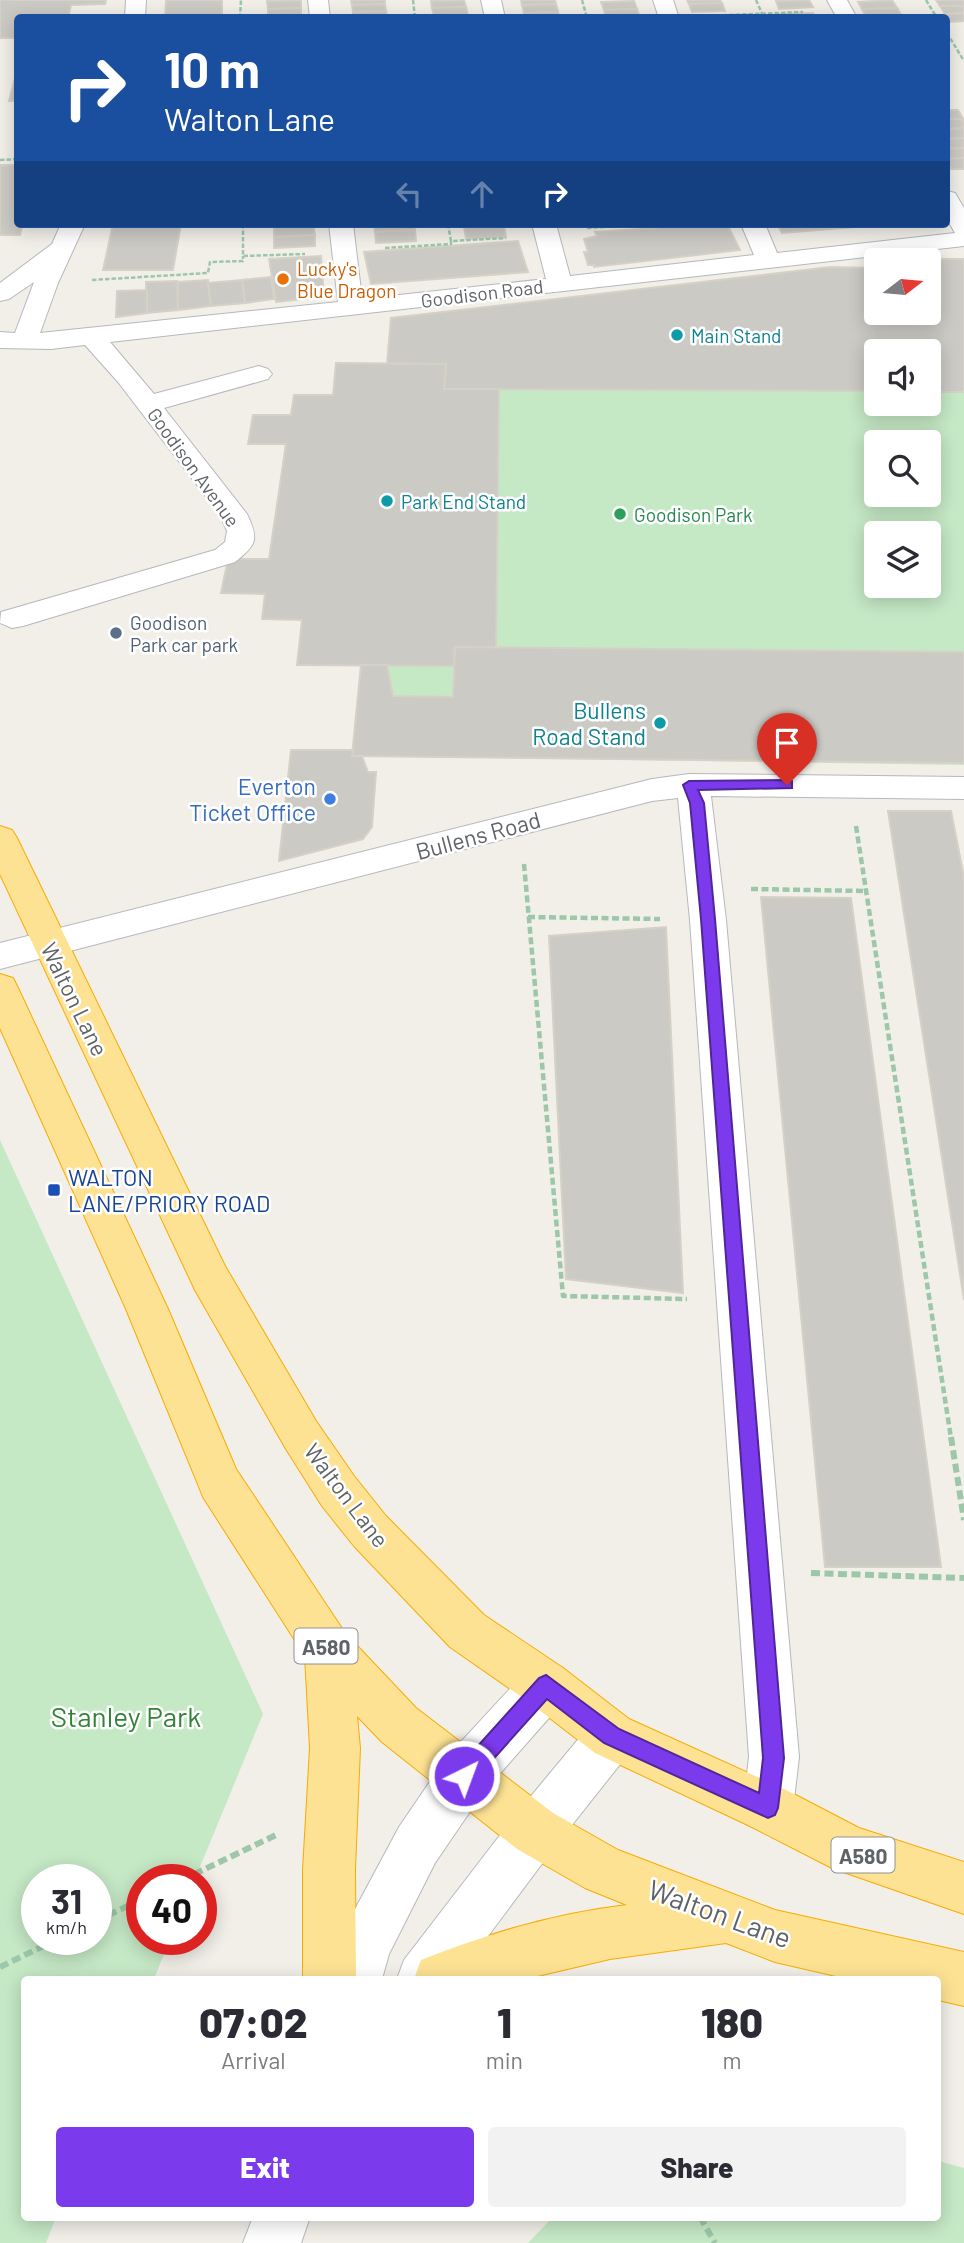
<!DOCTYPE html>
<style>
body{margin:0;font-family:Barlow,sans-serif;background:#f2f2f3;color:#2b2b33;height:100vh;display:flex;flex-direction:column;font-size:26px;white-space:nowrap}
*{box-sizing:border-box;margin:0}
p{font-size:23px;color:#7c7c81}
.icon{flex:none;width:38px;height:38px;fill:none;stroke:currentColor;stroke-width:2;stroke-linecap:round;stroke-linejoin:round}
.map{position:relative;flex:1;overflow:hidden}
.details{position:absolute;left:21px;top:1976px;width:920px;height:245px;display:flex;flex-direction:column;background:#fff;border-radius:7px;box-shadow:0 4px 18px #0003}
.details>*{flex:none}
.top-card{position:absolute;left:14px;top:14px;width:936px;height:214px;border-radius:7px;box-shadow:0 4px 18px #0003;background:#1a4fa0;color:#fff;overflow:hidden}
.needle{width:46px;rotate:74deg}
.buttons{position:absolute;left:864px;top:248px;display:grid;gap:14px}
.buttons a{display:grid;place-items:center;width:77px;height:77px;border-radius:7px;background:#fff;box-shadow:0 4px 18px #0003;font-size:35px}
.speed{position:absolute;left:21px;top:1864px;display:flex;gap:14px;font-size:35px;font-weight:700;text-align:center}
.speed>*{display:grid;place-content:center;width:91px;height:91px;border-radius:50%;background:#fff;box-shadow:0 4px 18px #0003;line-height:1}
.speed small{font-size:18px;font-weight:400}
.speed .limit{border:10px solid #d22;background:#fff;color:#111}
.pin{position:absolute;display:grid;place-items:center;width:60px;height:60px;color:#fff;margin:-72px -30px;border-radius:50% 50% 50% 0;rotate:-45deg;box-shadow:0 0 7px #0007}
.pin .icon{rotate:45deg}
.me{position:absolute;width:77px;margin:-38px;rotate:42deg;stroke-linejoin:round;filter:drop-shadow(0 0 5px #0008)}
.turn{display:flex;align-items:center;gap:24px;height:147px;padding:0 35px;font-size:32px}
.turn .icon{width:91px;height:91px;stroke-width:2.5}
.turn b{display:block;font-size:49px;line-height:60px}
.lanes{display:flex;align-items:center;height:66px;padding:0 35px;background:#0003;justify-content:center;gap:35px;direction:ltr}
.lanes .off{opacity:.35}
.eta{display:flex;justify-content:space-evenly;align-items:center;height:119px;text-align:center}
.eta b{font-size:42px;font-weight:800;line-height:49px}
.action{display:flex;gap:14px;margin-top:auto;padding:14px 35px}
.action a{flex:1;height:80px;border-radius:7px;background:#7c3aed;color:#fff;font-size:28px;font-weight:800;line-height:80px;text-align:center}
.action a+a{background:#f2f2f3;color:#2b2b33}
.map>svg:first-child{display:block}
</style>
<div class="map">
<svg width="964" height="2243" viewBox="0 0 964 2243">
<rect width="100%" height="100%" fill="#f1efe8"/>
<g fill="#c5e8c5" fill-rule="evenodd">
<path d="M921,259h43v506l-612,-9 9,-91h-64l5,-45 -40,-1 3,-25 -44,-1 7,-34 41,-1 16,-113 -37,-1 5,-29h38l3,-20h39l3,-32 51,1 4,-46 439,-51 47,46h52v-52zM877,352h52v52h-52zM877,443h52v52h-52zM877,534h52v52h-52z"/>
<path d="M0,1140l263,574 -68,165 -53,1v59h28l-16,40h-130v238h32l-10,26h-46zM37,1880h59v59h-59z"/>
<path d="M938,2161l26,7v75h-436l25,-26h385z"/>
</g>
<g fill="#cccac5" stroke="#d6d1c6" stroke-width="2">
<path d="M0,0h106l-1,4 -34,1 -2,9 7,4h-58v20h-18z"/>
<path d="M166,0h56v18h-57z"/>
<path d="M301,0v8l-33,1 -1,-8z"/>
<path d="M351,0h34v4l-33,1z"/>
<path d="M464,0l2,7 -34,1 -1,-7z"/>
<path d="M521,0h34l1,4 -34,1z"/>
<path d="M687,0h33l2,3 -33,1z"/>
<path d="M809,0l4,7 -34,2 -3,-8z"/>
<path d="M892,0l5,8 -35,1 -4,-7z"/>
<path d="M936,0h28v6h-24z"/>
<path d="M634,1l3,8 -33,1 -3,-8z"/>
<path d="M722,3l3,8 -33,1 -3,-8z"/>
<path d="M385,4l1,7 -33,1 -1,-7z"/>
<path d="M556,4l2,8 -34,1 -2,-8z"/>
<path d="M940,6h24v7l-19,1z"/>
<path d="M466,7l2,8 -34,1 -2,-8z"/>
<path d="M301,8v8l-33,1v-8z"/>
<path d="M897,8l5,8 -36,1 -4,-8z"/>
<path d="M637,9l3,8 -34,1 -2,-8z"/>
<path d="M386,11l1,7h-34v-6z"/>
<path d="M558,12l1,6h-33l-2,-5z"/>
<path d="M813,13l2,5h-32l-2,-4z"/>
<path d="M964,13v8l-14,1 -5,-8z"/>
<path d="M15,78h3v23h-9z"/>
<path d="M947,110h11l5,9h-16z"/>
<path d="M947,119h16l1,9 -17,1z"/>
<path d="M964,128v10l-17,1v-10z"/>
<path d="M964,138v10l-17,1v-10z"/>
<path d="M964,148v10l-17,1v-10z"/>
<path d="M964,158v11h-13l-4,-8v-2z"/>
<path d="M0,165h18v59h5l-3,11h-20z"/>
<path d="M113,224h68l-8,46h-70z"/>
<path d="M313,224l2,11 -41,2v-11z"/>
<path d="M374,224h40l1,6 -40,2z"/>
<path d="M658,224h69l13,26 -146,17v-2h-6l-4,-13h4l-4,-13 13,-3 -2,-4 62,-4z"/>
<path d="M777,224h115l-110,9z"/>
<path d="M504,225l2,12 -40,2 -2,-12z"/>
<path d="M415,230l1,11 -40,2 -1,-11z"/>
<path d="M315,235v11l-41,2v-11z"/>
<path d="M518,241l10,31 -157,12 -7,-32z"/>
<path d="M321,256l3,41 -48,5 -7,-43z"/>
<path d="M921,259h43v133h-35v-40h-52v39l-433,-2 2,-25h-59l4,-46 439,-51 47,1v45h52v-52z"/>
<path d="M271,277l3,22 -29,4 -3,-23z"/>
<path d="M208,280l3,26 -33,4v-28z"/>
<path d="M242,280l3,23 -34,3 -3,-23z"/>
<path d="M177,281l1,29 -31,3 -1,-31z"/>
<path d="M147,290v23l-31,4 1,-26z"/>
<path d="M336,363l110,1 -2,25h55l-3,259 -41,-1 -1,19 -157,-1 5,-45 -40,-1 3,-25 -44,-1 7,-34h41l17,-115h-38l5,-29h38l3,-20h39z"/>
<path d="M455,647l509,5v111l-612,-7 9,-91h26l6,31 60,1z"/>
<path d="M291,750h62l-1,6h10l6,16h8l-4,55 -9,12 -84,22z"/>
<path d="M888,811h63l13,66v423z"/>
<path d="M761,897l90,1 90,669h-116z"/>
<path d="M666,927l17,366 -117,-14 -17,-343z"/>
</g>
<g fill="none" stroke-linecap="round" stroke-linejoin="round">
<defs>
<g id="minor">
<path d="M126,0h20l-1,18h-20z"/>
<path d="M308,0h20l2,18h-20z"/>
<path d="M481,0h20l4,18h-20z"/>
<path d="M653,0h20l6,18h-20z"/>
<path d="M827,0h20l10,18h-20z"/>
<path d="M947,191l8,2 9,15v38l-854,96 44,52 105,-28 9,3 4,5 -4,5 -104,29 83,106c12,25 10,31 -12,48l-212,64 -11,2 -12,-5 1,-11 214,-62 10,-8 2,-11 -7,-16 -102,-133 -33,-37 -34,4 -51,-1v-16l15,1 19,-51 -25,17 -9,2v-18l52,-39 9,-20h24l-27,59 -18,50 298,-31 -9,-78h24l9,75 184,-20 -14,-55h24l14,52 184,-21 -13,-31h24l12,29 178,-20 -8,-14z"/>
<path d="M689,774l275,3v22l-253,-3 15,124 73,837 -6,51 -7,18 -18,7 -18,-7 -7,-18 6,-51 -59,-837 -12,-122 -26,3 -652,168v-26l652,-164z"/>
<path d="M546,1661l17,7 7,17 -7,17 -81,92 -47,69 -46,91 -7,25h-52l15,-51 54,-101 47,-69 83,-90z"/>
<path d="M612,1712l17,7 7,17 -7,17 -76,96 -97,130h-59l7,-19 113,-147 78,-94z"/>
<path d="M253,2217h57l-9,26h-58z"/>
</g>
<g id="highway">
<path d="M0,826l12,4 5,8 208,428 91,155 38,55 32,40 98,99 79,53 66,51 157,71 73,38 105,34v52l-132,-46 -82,-42 -155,-73 -66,-51 -79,-55 -96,-101 -32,-40 -36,-57 -91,-159 -195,-416z"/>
<path d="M0,974l13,4 5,10 150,321 68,160 109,164 71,75 137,105 65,37 157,60 189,42v54l-26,-6v-21h-89l-74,-17 -49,-19 -116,16 -85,20h-111l7,-19c64,-26 137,-47 206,-55l-42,-17 -68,-39 -135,-107 -25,-26 3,32 -5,122 1,109h-53v-109l7,-122 -5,-92 -102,-159 -6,-15 -71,-173 -126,-281z"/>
</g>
</defs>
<use href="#minor" stroke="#b5b8bc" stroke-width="2"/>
<use href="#highway" stroke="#f9ab00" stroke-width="2"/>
<g stroke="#9cc7a9" stroke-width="2.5" stroke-dasharray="4.5 2" stroke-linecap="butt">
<path d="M413,0l2,18"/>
<path d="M582,0l5,18"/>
<path d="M756,0l8,18"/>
<path d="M926,0l11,18"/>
<path d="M703,16l100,-4"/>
<path d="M240,18l1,-18"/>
<path d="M947,33l17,28"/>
<path d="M0,160l18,-1"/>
<path d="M243,224v32l62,-2"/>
<path d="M448,224l3,17 55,-3"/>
<path d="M587,228l65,-4"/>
<path d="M385,248l66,-4v-3"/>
<path d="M92,280l116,-7 2,-11 33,-1v-5"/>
</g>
<g stroke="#9cc7a9" stroke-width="4.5" stroke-dasharray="7 3.5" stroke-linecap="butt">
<path d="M856,826l95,612"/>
<path d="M524,864l39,432 124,3"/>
<path d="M751,889l116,2"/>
<path d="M528,917l132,2"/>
</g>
<g stroke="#9cc7a9" stroke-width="6" stroke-dasharray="9 4.5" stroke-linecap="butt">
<path d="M951,1437l13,83"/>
<path d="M811,1573l153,5"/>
<path d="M182,1880l94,-45"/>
<path d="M96,1921l46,-22"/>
<path d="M0,1967l58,-28"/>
<path d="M700,2217l15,26"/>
</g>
<use href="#minor" fill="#fff" fill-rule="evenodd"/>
<use href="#highway" fill="#fde293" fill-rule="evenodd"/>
</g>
<path fill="#7c3aed" stroke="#51269a" stroke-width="2" d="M787,780l5,1v7l-94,2 6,13 11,116 69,839 -6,50 -3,7 -7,3 -164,-75 -57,-44 -76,85 -7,3 -7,-3 -3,-8 3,-7 82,-91 7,-3 73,54 140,64 4,-35 -62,-839 -11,-116 -7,-18 6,-4z"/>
<circle fill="#e8710a" stroke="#fff" stroke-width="2.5" cx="283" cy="279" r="7"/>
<g fill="#0f9aa8" stroke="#fff" stroke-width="2.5">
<circle cx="677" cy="335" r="7"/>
<circle cx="387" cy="501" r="7"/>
<circle cx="660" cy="723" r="7"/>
</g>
<circle fill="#2e9e5b" stroke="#fff" stroke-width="2.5" cx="620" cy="514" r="7"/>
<circle fill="#5c6f8a" stroke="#fff" stroke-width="2.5" cx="116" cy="633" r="7"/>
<circle fill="#3f7fe0" stroke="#fff" stroke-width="2.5" cx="330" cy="799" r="7"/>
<rect fill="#1a4fb4" stroke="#fff" stroke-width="2.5" x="47" y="1183" width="14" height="14" rx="3.5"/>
<g text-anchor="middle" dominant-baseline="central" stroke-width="5" stroke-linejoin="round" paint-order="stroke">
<g font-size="19" fill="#c56008" stroke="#fff" text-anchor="start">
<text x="297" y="268">Lucky's<tspan x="297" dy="22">Blue Dragon</tspan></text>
</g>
<g font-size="19" fill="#5f6368" stroke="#fff">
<text transform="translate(482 293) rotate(-7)">Goodison Road</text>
<text transform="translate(194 467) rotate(54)">Goodison Avenue</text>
</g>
<g font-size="19" fill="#0d838f" stroke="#fff" text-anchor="start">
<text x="691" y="335">Main Stand</text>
<text x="401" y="501">Park End Stand</text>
</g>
<g font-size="19" fill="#27864d" stroke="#fff" text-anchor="start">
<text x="634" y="514">Goodison Park</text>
</g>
<g font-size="19" fill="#4e5e75" stroke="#fff" text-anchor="start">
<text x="130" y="622">Goodison<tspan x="130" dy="22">Park car park</tspan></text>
</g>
<g fill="#fff" stroke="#8f9295" stroke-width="2">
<rect x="294.5" y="1628.5" width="63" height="35" rx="5"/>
<rect x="831.5" y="1837.5" width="63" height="35" rx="5"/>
</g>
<g font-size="21" font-weight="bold" fill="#5f6368">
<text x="326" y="1646">A580</text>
<text x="863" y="1855">A580</text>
</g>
<g font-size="23" fill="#0d838f" stroke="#fff" text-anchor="end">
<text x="646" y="710">Bullens<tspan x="646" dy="26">Road Stand</tspan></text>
</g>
<g font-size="23" fill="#366cbe" stroke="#fff" text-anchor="end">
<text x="316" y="786">Everton<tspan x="316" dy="26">Ticket Office</tspan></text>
</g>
<g font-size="23" fill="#5f6368" stroke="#fff">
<text transform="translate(478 835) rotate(-15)">Bullens Road</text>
<text transform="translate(75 999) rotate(64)">Walton Lane</text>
<text transform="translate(347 1495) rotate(53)">Walton Lane</text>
</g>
<g font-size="23" fill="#164399" stroke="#fff" text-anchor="start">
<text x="68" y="1177">WALTON<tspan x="68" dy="26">LANE/PRIORY ROAD</tspan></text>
</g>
<g font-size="28" fill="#348238" stroke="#fff">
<text x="126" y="1716">Stanley Park</text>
</g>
<g font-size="28" fill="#5f6368" stroke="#fff">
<text transform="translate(720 1913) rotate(20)">Walton Lane</text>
</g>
</g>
</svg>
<div class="buttons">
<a><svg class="needle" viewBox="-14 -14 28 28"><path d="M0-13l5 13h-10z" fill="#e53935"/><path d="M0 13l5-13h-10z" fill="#7c7c81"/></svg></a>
<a><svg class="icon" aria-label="sound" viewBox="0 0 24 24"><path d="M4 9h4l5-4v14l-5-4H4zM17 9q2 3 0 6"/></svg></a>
<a><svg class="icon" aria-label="search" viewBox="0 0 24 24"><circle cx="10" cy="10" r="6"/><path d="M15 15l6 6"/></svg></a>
<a><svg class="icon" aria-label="layers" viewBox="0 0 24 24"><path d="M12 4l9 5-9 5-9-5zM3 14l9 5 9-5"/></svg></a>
</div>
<div class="speed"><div>31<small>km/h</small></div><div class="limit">40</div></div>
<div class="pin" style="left:787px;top:785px;background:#d93025"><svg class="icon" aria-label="arrive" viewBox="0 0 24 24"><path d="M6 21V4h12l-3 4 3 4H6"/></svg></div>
<svg class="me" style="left:464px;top:1776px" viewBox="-20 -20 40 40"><circle r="17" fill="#7c3aed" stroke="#fff" stroke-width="3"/><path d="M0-11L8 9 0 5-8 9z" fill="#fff"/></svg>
<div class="top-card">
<div class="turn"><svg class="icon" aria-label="right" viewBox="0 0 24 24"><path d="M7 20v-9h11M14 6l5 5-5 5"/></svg><div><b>10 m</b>Walton Lane</div></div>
<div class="lanes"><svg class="icon off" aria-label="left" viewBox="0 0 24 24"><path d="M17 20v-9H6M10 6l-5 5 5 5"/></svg><svg class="icon off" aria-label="ahead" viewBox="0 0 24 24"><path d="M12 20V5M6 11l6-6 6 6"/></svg><svg class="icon" aria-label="right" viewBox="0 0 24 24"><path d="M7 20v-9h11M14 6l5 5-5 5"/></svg></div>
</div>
<section class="details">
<div class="eta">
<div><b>07:02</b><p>Arrival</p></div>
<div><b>1</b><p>min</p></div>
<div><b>180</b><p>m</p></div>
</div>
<div class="action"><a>Exit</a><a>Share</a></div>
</section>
</div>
